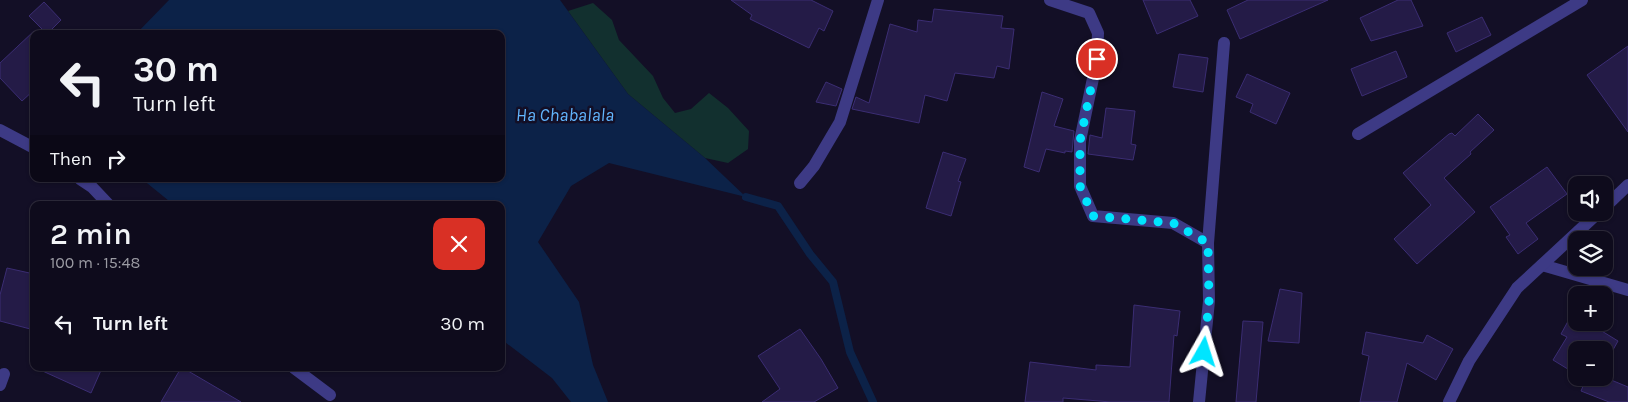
<!DOCTYPE html>
<meta charset="utf-8">
<style>
body{margin:0;font-family:Karla,sans-serif;background:#1c1929;color:#f1f3f6;height:100vh;display:flex;flex-direction:column;font-size:19px;white-space:nowrap}
*{box-sizing:border-box;margin:0}
p{font-size:16px;color:#9b9ba3}
.icon{flex:none;width:28px;height:28px;fill:none;stroke:currentColor;stroke-width:2;stroke-linecap:round;stroke-linejoin:round}
.map{position:relative;flex:1;overflow:hidden}
.panel{position:absolute;left:30px;top:201px;width:475px;height:170px;display:flex;flex-direction:column;background:#0e0b1c;border-radius:10px;box-shadow:0 1px 4px #0004,0 0 0 1px #2e2b3b}
.panel>*{flex:none}
.banner{position:absolute;left:30px;top:30px;width:475px;height:152px;border-radius:10px;box-shadow:0 1px 4px #0004,0 0 0 1px #2e2b3b;background:#0e0b1c;color:#f1f3f6;overflow:hidden}
.buttons{position:absolute;left:1568px;top:176px;display:grid;gap:10px}
.buttons a{display:grid;place-items:center;width:45px;height:45px;border-radius:10px;background:#0e0b1c;box-shadow:0 1px 4px #0004,0 0 0 1px #2e2b3b;font-size:25px}
.pin{position:absolute;display:grid;place-items:center;width:42px;height:42px;color:#fff;margin:-21px;border:2px solid #fff;border-radius:50%;box-shadow:0 1px 5px #0007}
.me{position:absolute;width:55px;margin:-28px;rotate:6deg;stroke-linejoin:round;filter:drop-shadow(0 0 4px #0008)}
.turn{display:flex;align-items:center;gap:18px;height:105px;padding:0 20px;font-size:22px}
.turn .icon{width:65px;height:65px;stroke-width:2.5}
.turn b{display:block;font-size:35px;line-height:42px}
.then{display:flex;align-items:center;height:48px;padding:0 20px;background:#0003;gap:10px;font-size:19px}
.round{display:grid;place-items:center;flex:none;width:52px;height:52px;border-radius:10px;background:#1c1929}
.headline{display:flex;align-items:center;justify-content:space-between;height:85px;padding:0 20px}
h1{font-size:30px;font-weight:600;line-height:38px}
ul{padding:0;list-style:none}
li{display:flex;align-items:center;gap:15px;height:75px;padding:0 20px}
li div{flex:1}
li b{display:block;font-size:19px}
li em{font-style:normal}
.map>svg:first-child{display:block}
</style>
<div class="map">
<svg width="1628" height="402" viewBox="0 0 1628 402">
<rect width="100%" height="100%" fill="#130f26"/>
<path fill="#12302f" d="M593,3l19,17 7,20 34,36 10,22 12,15 16,-4 18,-16 19,15 21,23 -1,18 -20,14 -23,-5 -77,-64 -60,-83z"/>
<path fill="#0c2248" d="M169,0h391l68,94 77,64 41,39 -137,-34 -38,23 -33,56 41,60 14,63 15,37h-37l-19,-24 -51,-39v-134h-327l-32,-26h359v-145h-365z"/>
<g fill="none" stroke-linecap="round" stroke-linejoin="round">
<path stroke="#0c2248" stroke-width="8" d="M746,197l32,9 32,48 23,28 17,70 23,50"/>
</g>
<g fill="#241b47" stroke="#3b2d73">
<path d="M731,0h80l22,11 -9,20 -5,-3 -10,20 -59,-29 2,-4z"/>
<path d="M1143,0h47l8,16 -41,18z"/>
<path d="M1248,0h80l-88,39 -13,-29z"/>
<path d="M1398,0h13l12,26 -52,15 -11,-23z"/>
<path d="M44,2l17,18 -14,14 -18,-18z"/>
<path d="M934,9l69,7 -2,12 13,1 -5,40 -12,-3 -3,12 -39,-5 -8,28 -22,-6 -6,28 -67,-14 4,-12 13,6 21,-79 27,8 1,-12 14,2z"/>
<path d="M1482,17l9,18 -35,17 -9,-19z"/>
<path d="M34,31v59l-12,11 -22,-23v-15z"/>
<path d="M1628,46v86l-41,-57z"/>
<path d="M1396,51l11,26 -45,19 -11,-27z"/>
<path d="M1179,54l29,4 -5,34 -30,-5z"/>
<path d="M1247,74l43,19 -14,31 -26,-12 3,-8 -17,-7z"/>
<path d="M826,82l16,7 -6,17 -20,-4z"/>
<path d="M1042,92l21,7 -9,27 20,5 -2,21 -7,-1v2l-19,-4 -7,23 -15,-5z"/>
<path d="M1106,108l29,3 -4,33 5,1 -3,15 -45,-6 2,-19 12,3z"/>
<path d="M1478,114l16,16 -24,22 1,2 -27,24 31,34 -58,52 -23,-25 37,-34 -28,-32 46,-39 3,-1 3,3z"/>
<path d="M943,152l23,7 -8,22 3,1 -10,34 -25,-8z"/>
<path d="M1547,167l20,27 -41,29 12,16 -20,15 -12,-17 4,-2 -20,-28z"/>
<path d="M7,268l27,6v56l-34,-9v-26z"/>
<path d="M1280,289l22,4 -3,50 -31,-2z"/>
<path d="M1134,305l46,6 -3,25 -3,-1 -5,67h-58l-48,-4v4h-38l5,-40 66,8v-5l34,2z"/>
<path d="M1572,314l4,2v6h11l31,19 -14,25v-16h-28v24l-23,-14 14,-23 -6,-3z"/>
<path d="M1243,321l20,1 -7,80h-20z"/>
<path d="M800,329l21,30 17,29 -24,14h-52l18,-13 -22,-33z"/>
<path d="M1366,332l57,11 4,-8 26,14 -17,31 -29,-17 -10,39h-37l9,-46 -7,-2z"/>
<path d="M36,368h66l-11,25z"/>
<path d="M181,368h2l58,34h-80z"/>
<path d="M1604,377l24,10v15h-19l-28,-11 5,-12 -3,-1z"/>
</g>
<g fill="none" stroke-linecap="round" stroke-linejoin="round">
<g stroke="#3d3a85" stroke-width="12">
<path d="M1050,0l39,13 9,20 -1,26 -17,82v45l13,30 80,7 35,20"/>
<path d="M0,130l34,18"/>
<path d="M1358,134l224,-134"/>
<path d="M80,179l12,8 17,18"/>
<path d="M800,183l14,-17 26,-44 38,-122"/>
<path d="M1604,208l24,-23"/>
<path d="M1542,265l86,25"/>
<path d="M294,368l36,27"/>
<path d="M0,385l4,-11"/>
<path d="M1199,402l10,-101 -1,-58 16,-200"/>
<path d="M1449,402l20,-41 48,-73 82,-76"/>
</g>
</g>
<g fill="none" stroke-linecap="round" stroke-linejoin="round">
<path stroke="#00e5ff" stroke-width="9" stroke-dasharray="0 16.2" d="M1097,59l-17,82v45l13,30 80,7 35,20 1,58 -5,51"/>
</g>
<g text-anchor="middle" dominant-baseline="central" stroke-width="5" stroke-linejoin="round" paint-order="stroke">
<g font-size="18" font-style="italic" fill="#62b6ff" stroke="#130f26">
<text x="565" y="115">Ha Chabalala</text>
</g>
</g>
</svg>
<div class="buttons">
<a><svg class="icon" aria-label="sound" viewBox="0 0 24 24"><path d="M4 9h4l5-4v14l-5-4H4zM17 9q2 3 0 6"/></svg></a>
<a><svg class="icon" aria-label="layers" viewBox="0 0 24 24"><path d="M12 4l9 5-9 5-9-5zM3 14l9 5 9-5"/></svg></a>
<a>+</a>
<a>−</a>
</div>
<div class="pin" style="left:1097px;top:59px;background:#d93025"><svg class="icon" aria-label="arrive" viewBox="0 0 24 24"><path d="M6 21V4h12l-3 4 3 4H6"/></svg></div>
<svg class="me" style="left:1204px;top:352px" viewBox="-20 -20 40 40"><path d="M0-17L14 15 0 8-14 15z" fill="#00e5ff" stroke="#fff" stroke-width="4"/></svg>
<div class="banner">
<div class="turn"><svg class="icon" aria-label="left" viewBox="0 0 24 24"><path d="M17 20v-9H6M10 6l-5 5 5 5"/></svg><div><b>30 m</b>Turn left</div></div>
<div class="then">Then<svg class="icon" aria-label="right" viewBox="0 0 24 24"><path d="M7 20v-9h11M14 6l5 5-5 5"/></svg></div>
</div>
<section class="panel">
<div class="headline"><div><h1>2 min</h1><p>100 m · 15:48</p></div><a class="round" style="background:#d93025;color:#fff"><svg class="icon" aria-label="close" viewBox="0 0 24 24"><path d="M6 6l12 12M18 6L6 18"/></svg></a></div>
<ul>
<li><svg class="icon" aria-label="left" viewBox="0 0 24 24"><path d="M17 20v-9H6M10 6l-5 5 5 5"/></svg><div><b>Turn left</b></div><em>30 m</em></li>
</ul>
</section>
</div>
